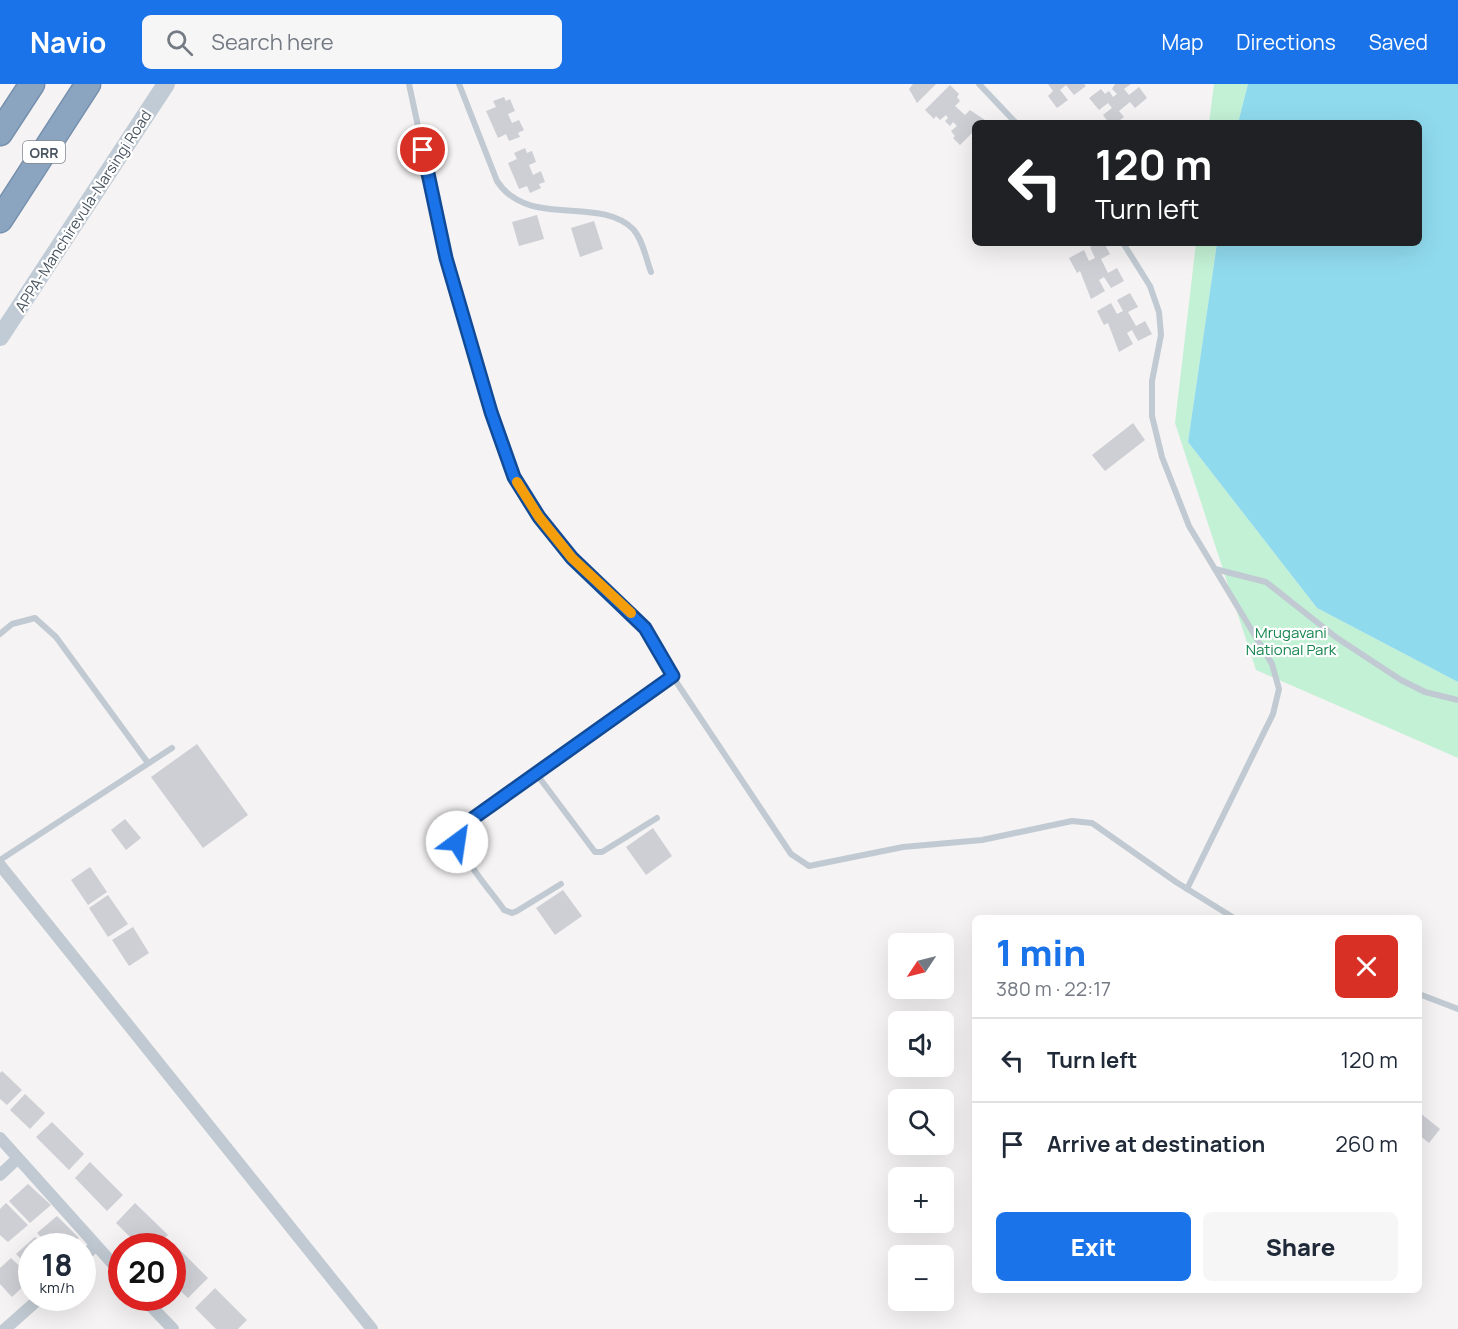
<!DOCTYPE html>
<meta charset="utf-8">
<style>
body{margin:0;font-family:Manrope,sans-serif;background:#f6f6f7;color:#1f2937;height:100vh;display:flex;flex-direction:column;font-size:22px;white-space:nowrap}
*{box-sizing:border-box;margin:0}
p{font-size:20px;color:#747a83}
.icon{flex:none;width:33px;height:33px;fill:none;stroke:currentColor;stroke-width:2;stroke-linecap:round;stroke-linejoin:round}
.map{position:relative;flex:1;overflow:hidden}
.details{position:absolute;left:972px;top:831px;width:450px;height:378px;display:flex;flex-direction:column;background:#fff;border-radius:9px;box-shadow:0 6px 24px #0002}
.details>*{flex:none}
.top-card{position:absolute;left:972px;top:36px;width:450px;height:126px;border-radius:9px;box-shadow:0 6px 24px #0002;background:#202124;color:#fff;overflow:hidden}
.needle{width:39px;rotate:235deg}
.controls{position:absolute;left:888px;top:849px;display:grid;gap:12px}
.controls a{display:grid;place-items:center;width:66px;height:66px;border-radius:9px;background:#fff;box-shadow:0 6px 24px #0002;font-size:30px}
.speed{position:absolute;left:18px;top:1149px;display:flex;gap:12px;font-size:30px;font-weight:700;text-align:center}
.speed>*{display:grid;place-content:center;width:78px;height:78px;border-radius:50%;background:#fff;box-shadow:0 6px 24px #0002;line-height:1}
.speed small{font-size:15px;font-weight:400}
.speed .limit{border:9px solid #d22;background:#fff;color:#111}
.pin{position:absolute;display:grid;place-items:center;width:51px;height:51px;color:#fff;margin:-26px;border:3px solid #fff;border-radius:50%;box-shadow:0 2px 6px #0007}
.me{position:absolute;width:66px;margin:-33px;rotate:31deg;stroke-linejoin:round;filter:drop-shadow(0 0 4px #0008)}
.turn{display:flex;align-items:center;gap:21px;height:126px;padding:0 24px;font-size:27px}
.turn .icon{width:78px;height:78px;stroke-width:2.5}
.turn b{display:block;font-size:42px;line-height:51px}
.round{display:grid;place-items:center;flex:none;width:63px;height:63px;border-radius:9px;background:#f6f6f7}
.overview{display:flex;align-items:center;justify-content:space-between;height:102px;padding:0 24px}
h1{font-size:36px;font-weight:800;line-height:45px;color:#1a73e8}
.primary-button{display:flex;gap:12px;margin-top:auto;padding:12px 24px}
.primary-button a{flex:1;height:69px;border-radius:9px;background:#1a73e8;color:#fff;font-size:24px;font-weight:800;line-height:69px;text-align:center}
.primary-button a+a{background:#f6f6f7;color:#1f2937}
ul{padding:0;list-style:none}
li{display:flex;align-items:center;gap:18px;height:84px;padding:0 24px;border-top:2px solid #e0e1e3}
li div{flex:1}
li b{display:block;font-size:22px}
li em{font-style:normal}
header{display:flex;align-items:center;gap:36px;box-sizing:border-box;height:84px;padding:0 30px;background:#1a73e8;color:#fff}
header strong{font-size:28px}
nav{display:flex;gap:33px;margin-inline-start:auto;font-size:21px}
.search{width:420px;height:54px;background:#f6f6f7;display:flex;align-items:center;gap:15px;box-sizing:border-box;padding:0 21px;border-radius:9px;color:#747a83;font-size:22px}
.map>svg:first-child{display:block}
</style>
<header>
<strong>Navio</strong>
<div class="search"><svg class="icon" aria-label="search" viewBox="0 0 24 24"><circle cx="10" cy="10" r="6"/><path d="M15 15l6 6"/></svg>Search here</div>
<nav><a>Map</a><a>Directions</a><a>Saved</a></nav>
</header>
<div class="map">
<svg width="1458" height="1245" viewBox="0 0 1458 1245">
<rect width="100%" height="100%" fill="#f5f3f3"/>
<g fill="#c3f1d5">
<path d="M1214,0h34l-10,39h-29z"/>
<path d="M1196,159h21l-29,199 129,166 141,74v76l-202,-88 -81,-247z"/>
</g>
<path fill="#90daee" d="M1248,0h210v598l-141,-74 -129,-166 29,-199h202v-120h-181z"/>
<g fill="#cdcfd5">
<path d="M913,0h23l-19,19 -8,-14z"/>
<path d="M1048,0h36l2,2 -12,9 -8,-10 -6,5 8,10 -11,8 -9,-12 5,-5z"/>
<path d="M1115,0h16l-7,5 5,6 10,-8 8,11 -12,10 -5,-6 -11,9 5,6 -8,6h-7l-6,-8 9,-7 -4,-5 -9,7 -10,-12 12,-9 4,5 4,-3 4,6 4,-3 -5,-5z"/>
<path d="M950,1l9,9 -2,3 3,4 -5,5 10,9 5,-5 15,10 -10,3v7l-15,15 -7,-7 2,-2 -4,-5 6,-5 -4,-4 -3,4 -5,-5 3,-3 -2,-3 -6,5 -4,-4 -2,3 -9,-9z"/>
<path d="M504,13l2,4 4,-2 5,12 -7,3 4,9 7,-3 5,10 -6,3 2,4 -11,4 -3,-7 -8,4 -12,-27 10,-4 -3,-6z"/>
<path d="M525,64l2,5 5,-2 4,11 -7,3 4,10 8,-4 4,11 -6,2 2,4 -11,5 -3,-7 -8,3 -11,-26 9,-4 -3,-6z"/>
<path d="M537,131l7,24 -25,7 -7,-24z"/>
<path d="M594,137l9,28 -23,8 -9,-29z"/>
<path d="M1097,159h7l6,11 -9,5 7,14 9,-5 7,13 -13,7 -7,-11 -5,3 6,11 -14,8 -11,-28 -3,2 -8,-15 15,-8 5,11 6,-3 -5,-11z"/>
<path d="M1130,209l8,14 -10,5 8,14 9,-5 7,13 -14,7 -6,-11 -5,3 6,11 -14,8 -11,-29 -4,2 -7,-14 14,-8 6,11 6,-3 -6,-11z"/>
<path d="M1133,339l12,17 -40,31 -13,-16z"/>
<path d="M197,660l51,71 -45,33 -52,-71z"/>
<path d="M125,735l16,19 -15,12 -15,-20z"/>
<path d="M653,744l19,28 -26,19 -20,-28z"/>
<path d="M90,783l17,25 -19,13 -17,-25z"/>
<path d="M563,806l19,26 -27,19 -19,-27z"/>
<path d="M108,811l20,29 -20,13 -19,-29z"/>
<path d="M133,843l16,26 -20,13 -17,-26z"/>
<path d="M2,987l20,19 -15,15 -7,-6v-26z"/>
<path d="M25,1010l20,19 -15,16 -20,-19z"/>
<path d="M1419,1028l21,17 -11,14 -10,-8z"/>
<path d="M52,1038l32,32 -15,16 -33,-33z"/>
<path d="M90,1078l33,33 -16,16 -32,-33z"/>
<path d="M28,1100l23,21 -21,18 -21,-22z"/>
<path d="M6,1119l22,22 -20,17 -8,-7v-26z"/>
<path d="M135,1119l33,32 -11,11h-18l-23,-23z"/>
<path d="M57,1132l22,22 -11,8h-18l-13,-13z"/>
<path d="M35,1153l10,9h-13v24l-16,-16z"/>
<path d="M176,1162l32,32 -20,20 -16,-15v-34z"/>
<path d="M11,1174l21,20 -20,19 -12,-13v-16z"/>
<path d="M215,1204l32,32 -9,9h-22l-21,-21z"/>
</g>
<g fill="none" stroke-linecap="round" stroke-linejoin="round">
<defs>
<g id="highway">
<path d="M0,49l32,-49"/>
<path d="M0,136l88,-136"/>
</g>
</defs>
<use href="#highway" stroke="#7690ad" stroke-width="27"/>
<g stroke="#c1cad2" stroke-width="6">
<path d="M409,0l37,173 45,155 23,65 25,40 33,41 73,70 18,34 128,192 18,12 94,-19 79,-7 90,-19 20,2 84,59 58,36"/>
<path d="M459,0l38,97c31,48 102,14 136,48 10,11 13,30 18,43"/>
<path d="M979,0l37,39"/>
<path d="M1123,159l27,43 9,26 2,23 -9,46v35l10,41 27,69 83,138 7,25 -6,25 -86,175"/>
<path d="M1215,485l51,13 71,56 64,42 24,12 33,8"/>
<path d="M0,550l12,-10 23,-6 21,19 92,126"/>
<path d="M535,688l60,80h7l55,-34"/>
<path d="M0,776l172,-112"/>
<path d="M561,800l-44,27 -5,2 -8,-3c-11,-17 -53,-62 -46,-81l215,-153"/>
<path d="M1419,910l39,15"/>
</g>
<g stroke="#c1cad2" stroke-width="12">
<path d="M0,781l372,464"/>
<path d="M0,1054l122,136"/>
<path d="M0,1091l17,-16"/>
<path d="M82,1174l13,-12"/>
<path d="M143,1214l30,31"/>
<path d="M5,1245l35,-31"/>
</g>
<path stroke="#c1cbd6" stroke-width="18" d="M0,253l166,-253"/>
<use href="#highway" stroke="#8ba5c1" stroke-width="24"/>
</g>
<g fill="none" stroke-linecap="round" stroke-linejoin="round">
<defs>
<path id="route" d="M423,66l23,108 45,154 23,65 25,40 33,41 73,70 28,48 -215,153 -1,13"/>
</defs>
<use href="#route" stroke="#114b97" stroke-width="15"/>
<use href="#route" stroke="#1a73e8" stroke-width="10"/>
<path stroke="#f59e0b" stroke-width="10" d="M517,398l22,35 33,41 59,55"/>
</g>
<g text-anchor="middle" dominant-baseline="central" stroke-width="4.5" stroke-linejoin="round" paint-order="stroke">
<rect fill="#fff" stroke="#808990" stroke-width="1.5" x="23" y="57" width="42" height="22" rx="4.5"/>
<g font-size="14" font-weight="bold" fill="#4a5661">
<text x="44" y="68">ORR</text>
</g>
<g font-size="15" fill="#4a5661" stroke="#fff">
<text transform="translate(83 127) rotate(-57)">APPA-Manchirevula-Narsingi Road</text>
</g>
<g font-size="15" fill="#17864f" stroke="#fff">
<text x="1291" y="548">Mrugavani<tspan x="1291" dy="17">National Park</tspan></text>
</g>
</g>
</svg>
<div class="controls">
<a><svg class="needle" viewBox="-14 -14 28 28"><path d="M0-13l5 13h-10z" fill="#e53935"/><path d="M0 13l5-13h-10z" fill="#747a83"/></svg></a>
<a><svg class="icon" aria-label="sound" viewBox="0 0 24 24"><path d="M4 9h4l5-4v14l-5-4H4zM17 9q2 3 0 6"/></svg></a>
<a><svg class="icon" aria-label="search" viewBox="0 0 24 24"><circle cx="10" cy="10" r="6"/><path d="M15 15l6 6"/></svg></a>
<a>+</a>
<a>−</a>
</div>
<div class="speed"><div>18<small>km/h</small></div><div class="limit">20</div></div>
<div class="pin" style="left:423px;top:66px;background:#d93025"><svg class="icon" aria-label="arrive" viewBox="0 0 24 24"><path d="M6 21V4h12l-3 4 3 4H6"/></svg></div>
<svg class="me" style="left:457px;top:758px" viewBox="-20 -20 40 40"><circle r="19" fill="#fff"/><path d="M0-13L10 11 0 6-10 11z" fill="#1a73e8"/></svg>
<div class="top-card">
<div class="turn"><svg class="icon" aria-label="left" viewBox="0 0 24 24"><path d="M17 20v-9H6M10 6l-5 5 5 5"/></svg><div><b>120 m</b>Turn left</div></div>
</div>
<section class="details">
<div class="overview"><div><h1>1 min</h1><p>380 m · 22:17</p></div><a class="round" style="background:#d93025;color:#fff"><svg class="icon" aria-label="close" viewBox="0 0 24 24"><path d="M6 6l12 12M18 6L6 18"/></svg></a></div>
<ul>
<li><svg class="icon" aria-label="left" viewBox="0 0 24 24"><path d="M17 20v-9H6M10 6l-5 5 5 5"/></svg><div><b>Turn left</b></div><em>120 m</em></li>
<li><svg class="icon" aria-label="arrive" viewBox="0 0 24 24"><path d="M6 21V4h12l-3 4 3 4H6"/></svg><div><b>Arrive at destination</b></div><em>260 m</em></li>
</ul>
<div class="primary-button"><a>Exit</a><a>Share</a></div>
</section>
</div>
